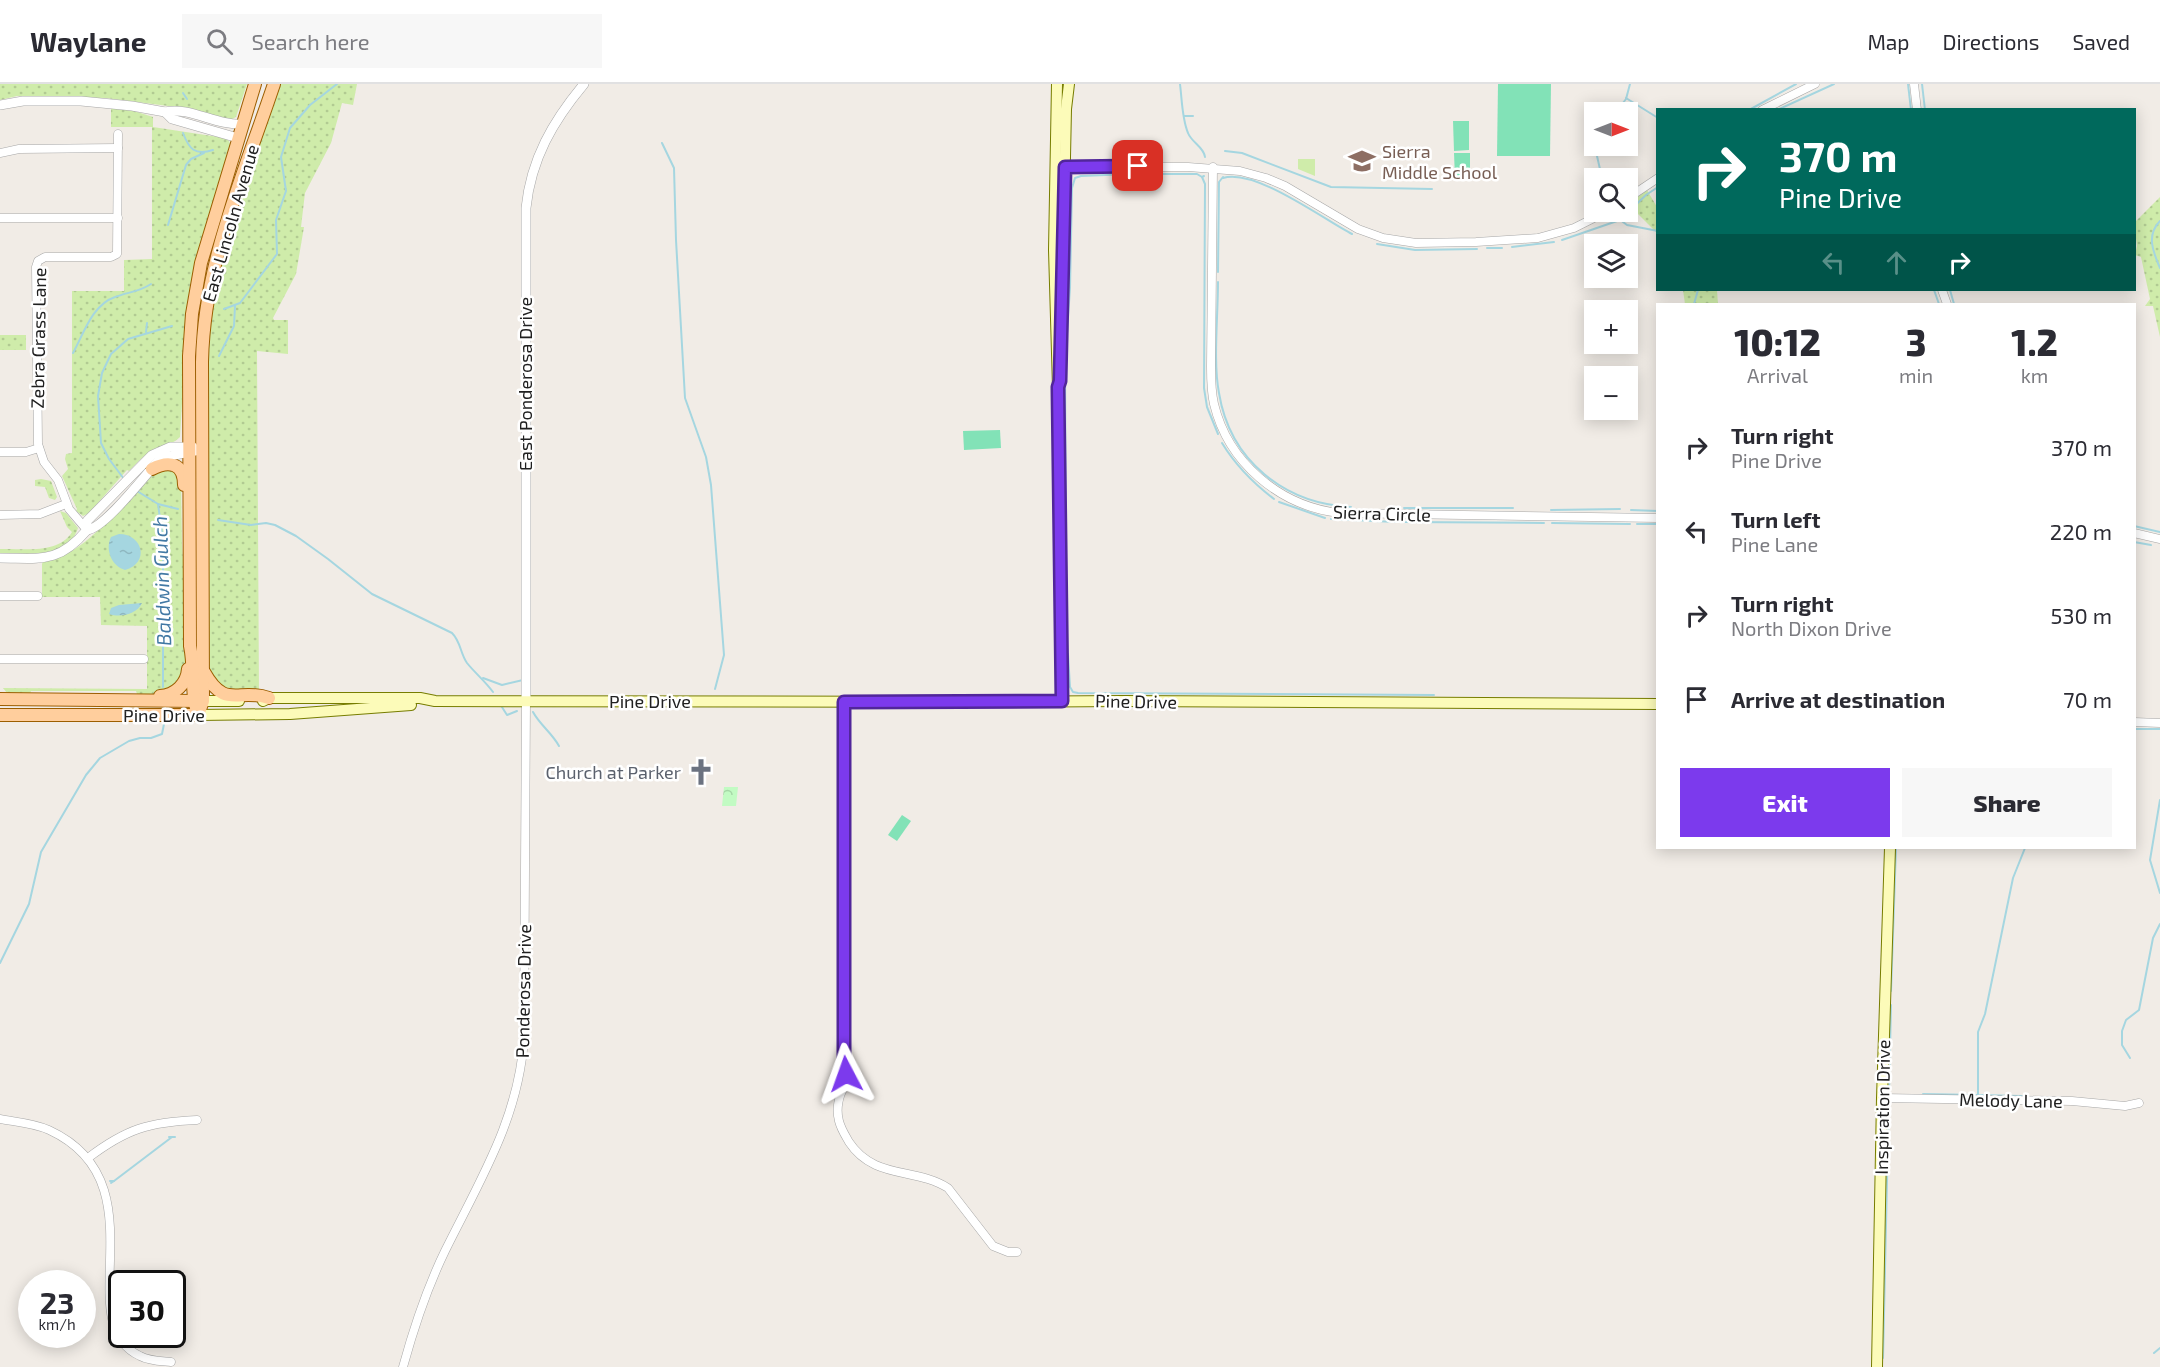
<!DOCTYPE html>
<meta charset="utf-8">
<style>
body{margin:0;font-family:"Exo 2",sans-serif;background:#f7f7f7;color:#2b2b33;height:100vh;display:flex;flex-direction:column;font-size:22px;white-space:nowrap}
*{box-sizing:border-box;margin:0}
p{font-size:20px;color:#7c7c81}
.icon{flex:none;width:33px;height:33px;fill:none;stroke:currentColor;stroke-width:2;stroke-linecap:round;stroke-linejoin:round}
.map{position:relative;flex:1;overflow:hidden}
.sheet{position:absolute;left:1656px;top:219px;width:480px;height:546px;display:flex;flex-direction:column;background:#fff;border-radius:0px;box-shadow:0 3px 15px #0003}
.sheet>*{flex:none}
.banner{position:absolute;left:1656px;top:24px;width:480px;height:183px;border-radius:0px;box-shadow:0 3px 15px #0003;background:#00695c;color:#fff;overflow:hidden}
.needle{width:39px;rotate:90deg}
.controls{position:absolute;left:1584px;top:18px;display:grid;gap:12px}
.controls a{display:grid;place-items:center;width:54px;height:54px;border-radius:0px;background:#fff;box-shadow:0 3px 15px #0003;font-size:30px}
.speed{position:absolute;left:18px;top:1186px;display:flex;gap:12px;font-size:30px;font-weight:700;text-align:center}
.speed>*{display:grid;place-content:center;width:78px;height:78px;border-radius:50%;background:#fff;box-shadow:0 3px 15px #0003;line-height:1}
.speed small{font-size:15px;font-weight:400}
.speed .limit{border:3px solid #111;border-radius:9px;background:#fff;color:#111}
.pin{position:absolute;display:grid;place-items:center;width:51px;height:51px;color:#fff;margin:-26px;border-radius:12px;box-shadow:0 3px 9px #0006}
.me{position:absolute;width:66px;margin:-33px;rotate:356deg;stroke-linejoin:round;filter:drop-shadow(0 0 4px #0008)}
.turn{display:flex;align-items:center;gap:21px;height:126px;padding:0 24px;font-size:27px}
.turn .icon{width:78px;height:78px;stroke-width:2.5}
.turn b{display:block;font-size:42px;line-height:51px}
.lanes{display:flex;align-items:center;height:57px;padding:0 24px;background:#0003;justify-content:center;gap:30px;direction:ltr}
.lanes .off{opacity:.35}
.eta{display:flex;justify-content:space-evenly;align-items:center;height:102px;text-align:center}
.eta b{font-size:36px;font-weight:800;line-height:42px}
.primary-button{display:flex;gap:12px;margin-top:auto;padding:12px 24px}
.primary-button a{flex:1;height:69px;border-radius:0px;background:#7c3aed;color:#fff;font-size:24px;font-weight:800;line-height:69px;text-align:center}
.primary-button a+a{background:#f7f7f7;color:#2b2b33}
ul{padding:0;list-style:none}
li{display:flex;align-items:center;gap:18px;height:84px;padding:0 24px}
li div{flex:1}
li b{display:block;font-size:22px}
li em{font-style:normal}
header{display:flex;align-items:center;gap:36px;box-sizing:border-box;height:84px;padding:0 30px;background:#fff;border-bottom:2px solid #e1e1e2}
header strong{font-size:28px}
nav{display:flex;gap:33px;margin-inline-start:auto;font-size:21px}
.search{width:420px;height:54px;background:#f7f7f7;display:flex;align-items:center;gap:15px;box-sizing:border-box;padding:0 21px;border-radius:0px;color:#7c7c81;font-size:22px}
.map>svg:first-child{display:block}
</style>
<header>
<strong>Waylane</strong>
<div class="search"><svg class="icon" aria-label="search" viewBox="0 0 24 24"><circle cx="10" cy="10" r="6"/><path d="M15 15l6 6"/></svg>Search here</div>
<nav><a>Map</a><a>Directions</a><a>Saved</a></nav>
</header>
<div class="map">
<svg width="2160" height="1283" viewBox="0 0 2160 1283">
<defs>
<pattern id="grass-dots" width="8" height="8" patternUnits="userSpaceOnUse" patternTransform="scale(1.5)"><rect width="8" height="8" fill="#cfecaa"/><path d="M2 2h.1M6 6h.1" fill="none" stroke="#b1ca92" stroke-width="1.8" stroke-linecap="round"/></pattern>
<pattern id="park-crowns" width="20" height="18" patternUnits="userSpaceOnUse" patternTransform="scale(1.5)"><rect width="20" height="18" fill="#c2fbc3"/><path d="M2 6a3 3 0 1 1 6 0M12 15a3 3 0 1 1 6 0" fill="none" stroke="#a6d7a7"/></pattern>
<pattern id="water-ripples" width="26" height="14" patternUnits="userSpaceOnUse" patternTransform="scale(1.5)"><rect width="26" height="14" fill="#a5d6e0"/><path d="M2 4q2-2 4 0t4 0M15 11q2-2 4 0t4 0" fill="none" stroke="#8eb7c0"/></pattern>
</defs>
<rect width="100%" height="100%" fill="#f1ece6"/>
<g fill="url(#grass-dots)">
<path d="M0,0h247l-11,33 -8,4 -52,-14 -70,-9 -89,-2 -17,4z"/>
<path d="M280,0h77l-4,21 -11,-2 -11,40 -26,50 -4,34h3l-8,47 -23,44 1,2h14v34l-31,-3 2,343 -31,-1 -19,-21 -2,-325 10,-75 46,-144z"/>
<path d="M111,23l20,3 22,7v10l72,11 4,3 2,5 -46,206 -5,85c-6,7 -17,8 -26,12 -10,6 -17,14 -25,22l-2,-1 -38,43 -6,3 -7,-5 1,-2 -15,-33 6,-7 -3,-10 1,-5 6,-1v-162h52v-31l28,-1v-132h-41z"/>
<path d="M1647,106l10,17v26l-29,-29z"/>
<path d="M2160,113v140l-7,-31h-8l5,-7 -9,-42 -6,-2 2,-9 -3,-23z"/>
<path d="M1683,206h34l1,14h-33z"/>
<rect x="0" y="251" width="26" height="15"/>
<path d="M170,383l11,14 1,63 3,48v77l-5,13 -21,12h-22l-1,-3h-105l-1,3 -23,-1 -4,-5 144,1v-63l-46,-1 -1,-28h-58v-33l1,-3c35,-4 61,-37 85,-61l2,1 27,-31z"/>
<path d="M41,395l10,2 6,16 -2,3 -6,-2 -4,-11 -10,-1v-6z"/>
<path d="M60,427l6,2 12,15c-10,32 -52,25 -78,25v-4c23,-1 58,6 72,-17l-5,-5z"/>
</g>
<path fill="url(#park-crowns)" d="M724,703h14l-2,19h-14z"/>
<path fill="#cfecaa" d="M1298,75h17v17l-17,-7z"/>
<g fill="#82e2b7">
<path d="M1498,0h53l-1,72h-53z"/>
<path d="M1453,37h16v29l-15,1z"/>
<path d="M1454,69h16v24l-15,1z"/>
<path d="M1000,346l1,18 -37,2 -1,-19z"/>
<path d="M902,731l9,6 -14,20 -9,-6z"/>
</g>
<g fill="url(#water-ripples)">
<path d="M119,450c24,0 31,29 6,36 -14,-4 -20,-21 -14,-33z"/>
<path d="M142,519c-5,11 -21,15 -33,11l2,-6 8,-3z"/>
</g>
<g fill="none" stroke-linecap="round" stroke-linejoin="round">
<g stroke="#a5d6e0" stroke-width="2">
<path d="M1180,0c2,16 2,35 8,49 4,10 16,14 17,24"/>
<path d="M1908,0l3,26"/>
<path d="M1922,0l3,26"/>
<path d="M183,9l4,6"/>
<path d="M1626,14l32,20"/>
<path d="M1749,26l47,-26"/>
<path d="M1777,26l57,-26"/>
<path d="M1616,28l10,-13 4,-15"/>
<path d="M1184,32h9"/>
<path d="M183,49c6,16 12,23 30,17"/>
<path d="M662,59l12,25 2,72 9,158 21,59 5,28 13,170 -9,34"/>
<path d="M1599,62l-2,10 5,22"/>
<path d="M1225,67l17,2 89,34 101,2"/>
<path d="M1144,90h53l5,3 2,-1"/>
<path d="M1202,93l3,7 -1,204 3,19 11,27"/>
<path d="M1223,94c32,-10 100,41 129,56"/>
<path d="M1619,135l8,6 31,6"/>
<path d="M2160,137c-14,14 -7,31 0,47"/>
<path d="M168,141l18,-60 5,-6 13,-6"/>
<path d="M1562,156l58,-20 26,-25 12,-8"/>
<path d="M1377,160l38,6 62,-1"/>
<path d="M1512,163l42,-5"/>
<path d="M1487,164h15"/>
<path d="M1218,188l1,-90 4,-5"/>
<path d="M1218,198c0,34 -5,80 1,111 11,68 66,111 132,114"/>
<path d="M1934,206l5,14"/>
<path d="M1950,206l4,14"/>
<path d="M1694,220l4,-14"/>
<path d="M224,225l16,-6 37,-49 -1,-34 10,-29 -5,-34 9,-29 20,-23 27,-21"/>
<path d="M146,248l1,-9"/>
<path d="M73,269c11,-20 19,-48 42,-56 13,-5 24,-5 36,-13"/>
<path d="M219,272l15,-30 1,-20"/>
<path d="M1222,359c14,23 31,40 52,56"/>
<path d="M124,395l-15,-20 -8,-16 -3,-47 4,-23 9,-19 17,-15 44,-13"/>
<path d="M137,407l21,13 20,5"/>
<path d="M1279,418l46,16"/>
<path d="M158,420l5,36v147"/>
<path d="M1404,424h109"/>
<path d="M1551,426l69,-1"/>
<path d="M1631,426l27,1"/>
<path d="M1331,435l65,3"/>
<path d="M218,436l33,5 15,-2 9,2 21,11 32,23 44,35 80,39c9,9 8,20 15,30 8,10 18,18 26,29"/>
<path d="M1403,438l141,1"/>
<path d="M1552,439l78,1"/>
<path d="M1637,440h21"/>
<path d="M2134,442l26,6"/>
<path d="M2134,458l17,3"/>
<path d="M1066,492l-1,-214 5,-74 2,-100 3,-10 6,-2 50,-2"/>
<path d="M1066,546l1,15"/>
<path d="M1068,570l2,33 3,5 5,1 356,2"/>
<path d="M483,594l19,7 21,-5"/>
<path d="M500,620l7,11 10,-4"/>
<path d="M533,628c7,13 19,21 26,34"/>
<path d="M2134,645h26"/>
<path d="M2160,716l-10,60 10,33"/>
<path d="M0,879l29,-59 12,-52 45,-77 14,-17 29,-17 11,-3h11l11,-4 2,-10"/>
<path d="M1891,907l5,-143"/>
<path d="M2130,974l-8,-13v-14l4,-11 13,-10 14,-72 7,-14"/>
<path d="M1923,1010l55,1v-63l7,-18 28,-136 12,-30"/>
<path d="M1978,1011l44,1"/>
<path d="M169,1053h6"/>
<path d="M110,1097h4l-3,2"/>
<path d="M114,1097l58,-44"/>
<path d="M2154,1269l6,-5"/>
<path d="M1883,1274l8,-353"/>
</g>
<defs>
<g id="minor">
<path d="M1914,0l3,26"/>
<path d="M1762,26l53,-26"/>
<path d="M0,69l19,-4 99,-1"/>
<path d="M1060,83h128l52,4 26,7 19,8 73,43 25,9 33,5 60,-1 62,-4 36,-10 32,-16"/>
<path d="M1213,83l-2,200c0,12 0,24 3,37 14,58 65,102 125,109l319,5"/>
<path d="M1628,114l30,-20"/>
<path d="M0,134h118"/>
<path d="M1942,206l5,14"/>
<path d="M0,368h26l13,-4"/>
<path d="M0,431l40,-1 26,-10"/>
<path d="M87,446l-18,-21 -11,-29 -14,-18 -6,-18 -2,-177 2,-6 7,-4h66l6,-3 1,-120"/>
<path d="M2134,449l26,6"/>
<path d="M0,512h38"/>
<path d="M0,575h144"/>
<path d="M844,618v363l2,9 9,9"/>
<path d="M2134,638l26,1"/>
<path d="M855,999l-10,3c-7,10 -9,24 -6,35 2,8 6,14 10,21 25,38 66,25 99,46l45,58 15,6h9"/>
<path d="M1882,1014l190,3 53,5 14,-3"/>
<path d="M0,1035c16,3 34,4 49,11 115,53 18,192 91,226 9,5 20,5 31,6"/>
<path d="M88,1074c38,-29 61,-36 109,-38"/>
<path d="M403,1283c11,-40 24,-79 42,-116 35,-71 74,-133 79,-213l2,-338"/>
</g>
<g id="tertiary">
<path d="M0,21l23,-4h58l51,5 33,6c25,-6 51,14 78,12"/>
<path d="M165,28l7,7 66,19"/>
<path d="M87,446v-9l65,-66 18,-8h23"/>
<path d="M0,474c41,0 58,6 87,-28 17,-1 59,-56 72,-70 14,-7 29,-6 43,-11"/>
<path d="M526,616v-492c5,-49 27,-87 58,-124"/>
</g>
<g id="secondary">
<path d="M1057,0l-3,166 4,137 4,314"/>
<path d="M1062,216l4,-191 3,-25"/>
<path d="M203,617h36"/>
<path d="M263,617l6,-3h151l15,3 565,1 123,-1 535,3"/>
<path d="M198,631l92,-1 121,-9"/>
<path d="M1877,1283l5,-269 8,-250"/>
</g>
<g id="primary">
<path d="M152,385c17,-9 32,-6 32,16"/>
<path d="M204,588c22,39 34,15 65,26"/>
<path d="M160,612c15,-1 27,-12 28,-27"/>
<path d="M0,615l200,2"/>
<path d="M0,631h198"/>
<path d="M198,631l5,-14 -1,-339c2,-100 41,-185 72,-278"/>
<path d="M198,631c-8,-23 -3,-46 -8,-69l-1,-290 3,-42 9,-51 54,-179"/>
</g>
</defs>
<use href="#minor" stroke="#a7a7a7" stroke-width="9"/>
<use href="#tertiary" stroke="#a7a7a7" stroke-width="10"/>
<use href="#secondary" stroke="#777d01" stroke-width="12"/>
<use href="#primary" stroke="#9c5e00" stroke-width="14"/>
<use href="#minor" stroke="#fff" stroke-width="8"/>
<use href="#tertiary" stroke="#fff" stroke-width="9"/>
<use href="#secondary" stroke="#fcfbb9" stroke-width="10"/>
<use href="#primary" stroke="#ffce9d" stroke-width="12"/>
</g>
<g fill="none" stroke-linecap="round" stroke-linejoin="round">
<defs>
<path id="route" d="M846,990l-2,-9v-363l218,-1 -4,-314 2,-6 5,-214 73,-1"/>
</defs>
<use href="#route" stroke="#51269a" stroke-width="15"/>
<use href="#route" stroke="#7c3aed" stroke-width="10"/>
</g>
<defs>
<symbol id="school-bare" viewBox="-9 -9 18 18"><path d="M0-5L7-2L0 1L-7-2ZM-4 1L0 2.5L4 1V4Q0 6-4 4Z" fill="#8d6e63" stroke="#fff" stroke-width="2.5" paint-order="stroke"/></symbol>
<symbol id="church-bare" viewBox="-9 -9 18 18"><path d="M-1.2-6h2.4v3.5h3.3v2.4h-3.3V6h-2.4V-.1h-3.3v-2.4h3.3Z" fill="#6b7280" stroke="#fff" stroke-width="2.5" paint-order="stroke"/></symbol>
</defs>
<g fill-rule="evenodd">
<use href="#school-bare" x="1343" y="58" width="38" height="38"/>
<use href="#church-bare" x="682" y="669" width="38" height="38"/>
</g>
<g text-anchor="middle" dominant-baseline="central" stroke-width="5" stroke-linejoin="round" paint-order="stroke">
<g font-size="18" fill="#785e54" stroke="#fff" text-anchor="start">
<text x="1382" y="67">Sierra<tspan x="1382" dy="21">Middle School</tspan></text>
</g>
<g font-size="18" fill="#202020" stroke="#fff">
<text transform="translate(230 139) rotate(-74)">East Lincoln Avenue</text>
<text transform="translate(38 254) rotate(-89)">Zebra Grass Lane</text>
<text transform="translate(525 300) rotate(-90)">East Ponderosa Drive</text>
<text transform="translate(1382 429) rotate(2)">Sierra Circle</text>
<text x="650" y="617">Pine Drive</text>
<text transform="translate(1136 617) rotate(1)">Pine Drive</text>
<text x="164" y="631">Pine Drive</text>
<text transform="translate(523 907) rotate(-89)">Ponderosa Drive</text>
<text transform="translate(2011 1016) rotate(1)">Melody Lane</text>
<text transform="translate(1882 1023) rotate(-89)">Inspiration Drive</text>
</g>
<g font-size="18" fill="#5b616d" stroke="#fff" text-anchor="end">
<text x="681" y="688">Church at Parker</text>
</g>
<g font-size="20" font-style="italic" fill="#4279a4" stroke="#fff">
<text transform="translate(161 497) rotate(-92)">Baldwin Gulch</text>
</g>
</g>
</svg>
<div class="controls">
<a><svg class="needle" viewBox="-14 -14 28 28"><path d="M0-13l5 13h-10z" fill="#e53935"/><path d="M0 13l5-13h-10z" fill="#7c7c81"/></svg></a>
<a><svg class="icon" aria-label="search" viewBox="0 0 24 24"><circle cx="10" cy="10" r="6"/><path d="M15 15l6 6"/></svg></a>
<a><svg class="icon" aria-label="layers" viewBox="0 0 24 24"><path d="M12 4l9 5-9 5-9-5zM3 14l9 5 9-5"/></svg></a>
<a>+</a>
<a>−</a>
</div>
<div class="speed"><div>23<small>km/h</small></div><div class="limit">30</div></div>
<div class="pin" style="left:1138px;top:82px;background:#d93025"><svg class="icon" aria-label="arrive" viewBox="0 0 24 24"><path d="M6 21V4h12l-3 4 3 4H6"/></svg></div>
<svg class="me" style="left:846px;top:990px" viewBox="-20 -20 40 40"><path d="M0-17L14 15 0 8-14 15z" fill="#7c3aed" stroke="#fff" stroke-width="4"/></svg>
<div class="banner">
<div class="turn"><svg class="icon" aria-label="right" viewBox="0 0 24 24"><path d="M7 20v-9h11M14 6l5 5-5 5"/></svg><div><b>370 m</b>Pine Drive</div></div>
<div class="lanes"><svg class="icon off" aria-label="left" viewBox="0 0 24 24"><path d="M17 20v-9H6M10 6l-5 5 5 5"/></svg><svg class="icon off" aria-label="ahead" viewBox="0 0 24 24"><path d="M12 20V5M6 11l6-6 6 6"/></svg><svg class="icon" aria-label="right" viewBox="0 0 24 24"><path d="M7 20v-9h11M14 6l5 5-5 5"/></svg></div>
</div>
<section class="sheet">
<div class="eta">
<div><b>10:12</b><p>Arrival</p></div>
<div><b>3</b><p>min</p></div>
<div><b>1.2</b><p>km</p></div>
</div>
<ul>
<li><svg class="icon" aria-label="right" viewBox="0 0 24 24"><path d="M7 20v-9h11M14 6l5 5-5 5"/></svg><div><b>Turn right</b><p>Pine Drive</p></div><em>370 m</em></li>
<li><svg class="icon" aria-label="left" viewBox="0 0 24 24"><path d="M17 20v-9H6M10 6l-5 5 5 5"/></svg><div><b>Turn left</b><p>Pine Lane</p></div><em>220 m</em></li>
<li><svg class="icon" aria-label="right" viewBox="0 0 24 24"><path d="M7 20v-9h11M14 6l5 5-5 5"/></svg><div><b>Turn right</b><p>North Dixon Drive</p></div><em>530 m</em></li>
<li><svg class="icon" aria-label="arrive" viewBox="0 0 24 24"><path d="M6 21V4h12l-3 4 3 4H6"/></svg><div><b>Arrive at destination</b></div><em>70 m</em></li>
</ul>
<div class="primary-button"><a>Exit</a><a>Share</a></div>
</section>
</div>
